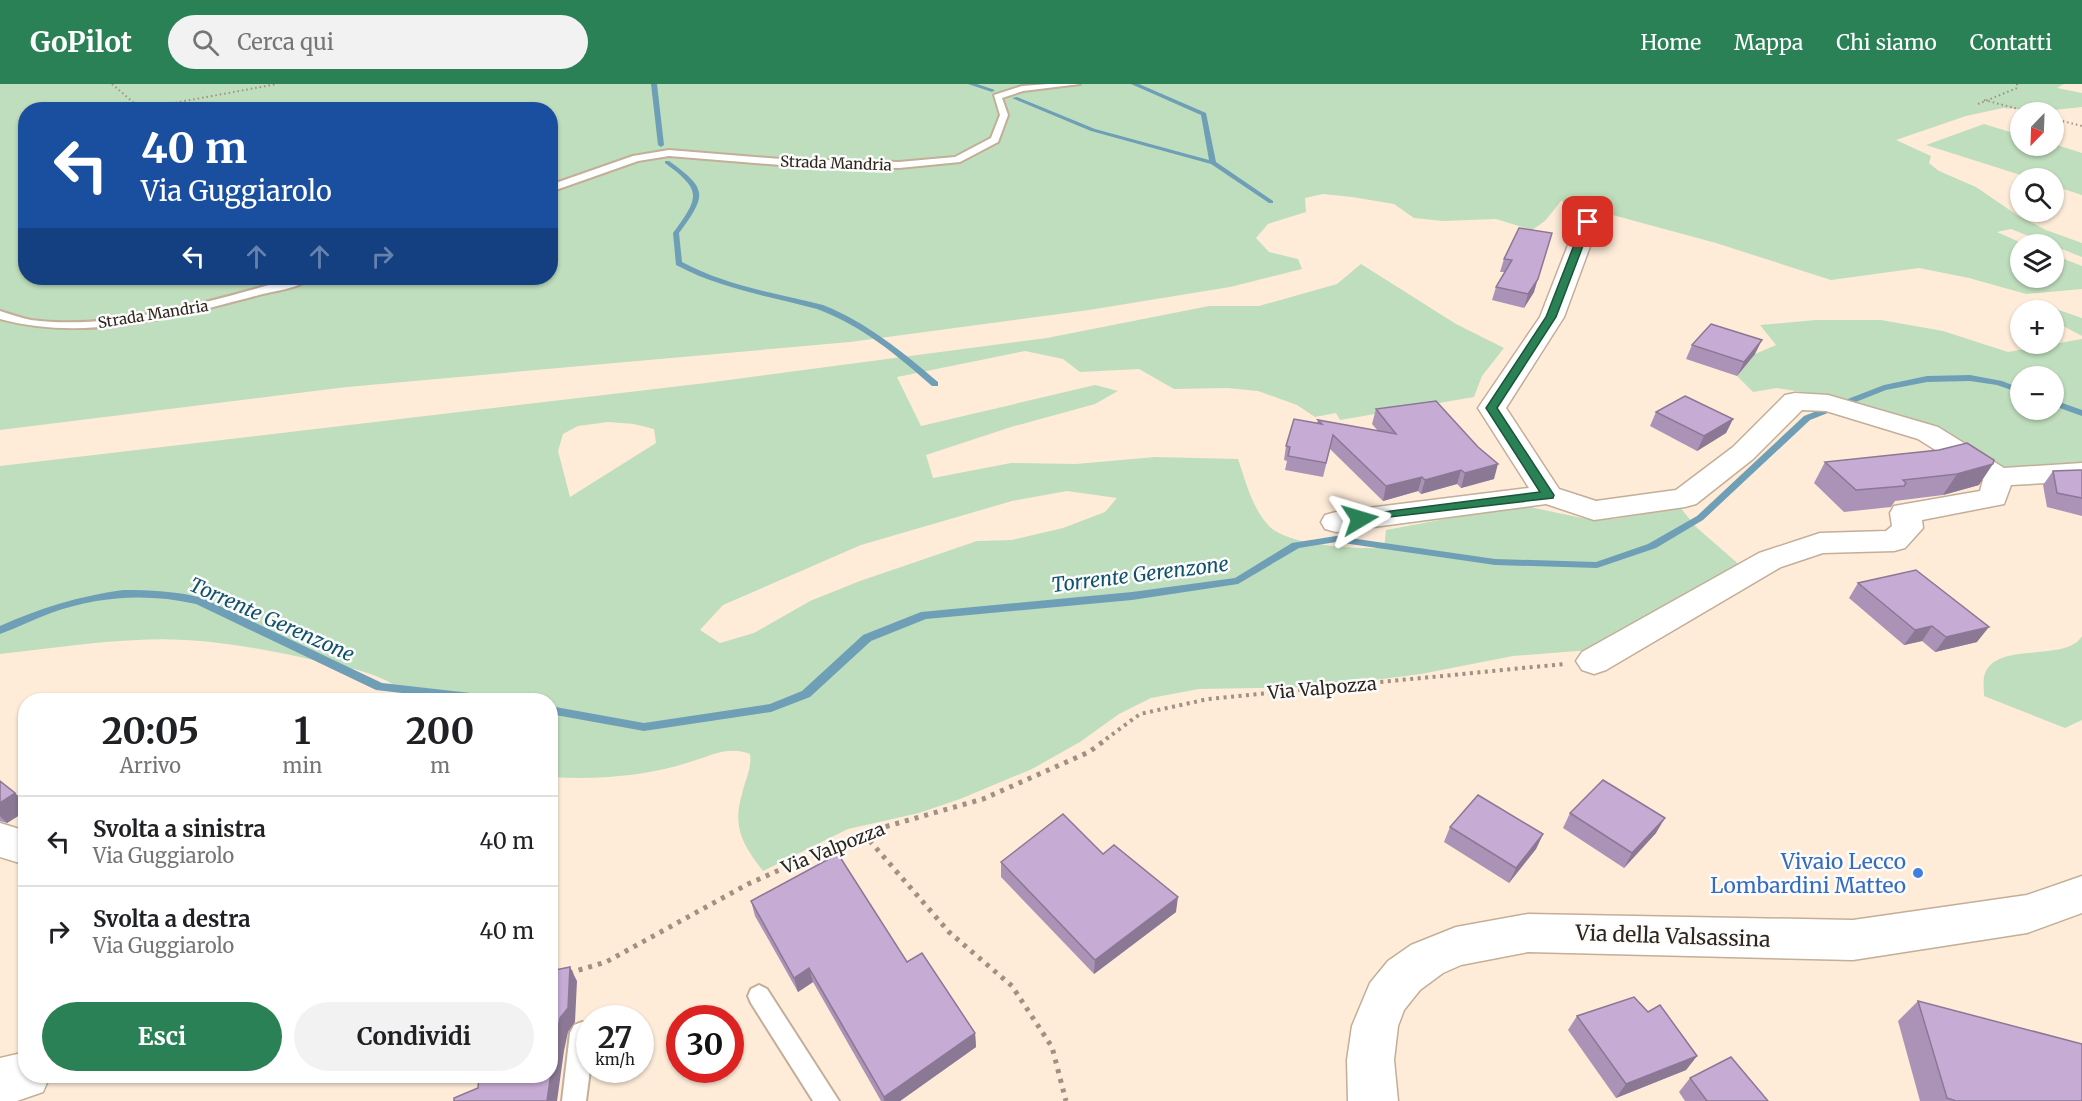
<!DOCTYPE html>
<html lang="it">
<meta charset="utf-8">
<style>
body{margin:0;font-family:Merriweather,serif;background:#f2f2f2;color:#202124;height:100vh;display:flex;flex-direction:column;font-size:22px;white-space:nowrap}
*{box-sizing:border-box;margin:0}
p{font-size:20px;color:#757577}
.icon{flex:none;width:33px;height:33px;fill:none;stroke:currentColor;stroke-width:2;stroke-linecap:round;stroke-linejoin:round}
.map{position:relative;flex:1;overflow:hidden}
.drawer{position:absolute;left:18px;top:609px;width:540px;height:390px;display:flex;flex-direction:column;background:#fff;border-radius:24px;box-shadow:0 2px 4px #0004}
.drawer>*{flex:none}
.hud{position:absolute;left:18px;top:18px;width:540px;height:183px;border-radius:24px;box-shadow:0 2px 4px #0004;background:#1a4fa0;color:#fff;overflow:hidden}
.needle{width:39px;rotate:203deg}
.buttons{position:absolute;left:2010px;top:18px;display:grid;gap:12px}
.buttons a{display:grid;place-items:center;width:54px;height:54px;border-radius:50%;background:#fff;box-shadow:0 2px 4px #0004;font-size:30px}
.speed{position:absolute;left:576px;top:921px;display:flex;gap:12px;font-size:30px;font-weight:700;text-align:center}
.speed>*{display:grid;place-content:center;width:78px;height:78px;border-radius:50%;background:#fff;box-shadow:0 2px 4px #0004;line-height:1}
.speed small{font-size:15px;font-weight:400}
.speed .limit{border:9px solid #d22;background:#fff;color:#111}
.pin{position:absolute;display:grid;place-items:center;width:51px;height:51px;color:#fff;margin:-26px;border-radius:12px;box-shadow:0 3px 9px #0006}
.me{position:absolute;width:66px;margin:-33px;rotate:83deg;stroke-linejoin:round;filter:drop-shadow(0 0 4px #0008)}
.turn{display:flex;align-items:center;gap:21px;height:126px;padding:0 24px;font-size:27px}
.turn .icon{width:78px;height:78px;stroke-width:2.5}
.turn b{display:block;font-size:42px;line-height:51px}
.lanes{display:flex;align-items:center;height:57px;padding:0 24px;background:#0003;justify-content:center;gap:30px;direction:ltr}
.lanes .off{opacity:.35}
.eta{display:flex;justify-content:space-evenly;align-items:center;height:102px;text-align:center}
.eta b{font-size:36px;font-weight:700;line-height:42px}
.primary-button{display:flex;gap:12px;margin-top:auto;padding:12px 24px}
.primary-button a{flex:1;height:69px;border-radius:36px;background:#2a8155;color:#fff;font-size:24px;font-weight:700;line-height:69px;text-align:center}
.primary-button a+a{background:#f2f2f2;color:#202124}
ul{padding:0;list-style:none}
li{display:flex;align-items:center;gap:18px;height:90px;padding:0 24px;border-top:2px solid #e0e0e0}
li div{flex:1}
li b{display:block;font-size:22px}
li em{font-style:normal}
header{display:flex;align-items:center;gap:36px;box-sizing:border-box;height:84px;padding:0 30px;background:#2a8155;color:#fff}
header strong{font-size:28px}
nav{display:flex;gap:33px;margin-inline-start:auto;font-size:21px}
.search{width:420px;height:54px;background:#f2f2f2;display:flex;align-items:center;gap:15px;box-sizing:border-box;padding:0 21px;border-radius:33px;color:#757577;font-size:22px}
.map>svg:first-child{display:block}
</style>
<header>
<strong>GoPilot</strong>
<div class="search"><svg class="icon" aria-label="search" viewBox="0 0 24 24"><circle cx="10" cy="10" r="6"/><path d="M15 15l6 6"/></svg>Cerca qui</div>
<nav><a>Home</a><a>Mappa</a><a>Chi siamo</a><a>Contatti</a></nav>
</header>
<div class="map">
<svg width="2082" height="1017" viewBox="0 0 2082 1017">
<rect width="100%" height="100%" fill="#feecd9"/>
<g fill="#bfdebd" fill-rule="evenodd">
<path d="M0,0h2064l-7,4 25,5v14l-38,4 -41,-3 -37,8 -70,24 35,16 -2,7 10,8 37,16 41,28 29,15 36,13v14l-71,-28 -14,3 27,12h-4v34h34v-23l28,11v23l-56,5 -57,-16 -50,-10 -88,12 -115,-37 -155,-42 -16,20 -13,9 -36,-11 -53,2 -29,-3 -20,-14 -42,-7 -29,-3 -18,4 1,14 -38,12 -12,14 13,14 29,7 4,10 -72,18 -141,23 -239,32 -503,45 -347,43zM26,26h524v168h-524z"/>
<path d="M1984,40l36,11v11l34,-2 28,9v42l-28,-9v-8h-24l-104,-33z"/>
<path d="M1361,180l95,60 48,24 -22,28 -8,21 -134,23 -4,-7 -21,4 -18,-12 -39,-14 -31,-3 -53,1 -35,-20 -59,3 -17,-13 -38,-8 -128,26 24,49 174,-41 23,6 -23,13 -84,23 -85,28 7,23 78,-15 65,1 79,-7 83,2c8,23 14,49 31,67 19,20 88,23 115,22l2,-18 134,-25 67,14h27l65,-13 17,21 46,40 -140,82 -89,7 -92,18 -102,13 -120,2 -48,9 -32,16 -39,28 -48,27 -72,30 -41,14 -71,16 -85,42c-20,-26 -31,-43 -21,-77 3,-14 10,-25 8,-40 -19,-8 -36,0 -54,6 -46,16 -96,20 -145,17l-1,-77h-137c-27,-27 -59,-31 -95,-39 -59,-13 -120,-25 -181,-21 -46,2 -92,9 -137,14v-188l706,-83 341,-45 162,-32h50l78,-22zM608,338l26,2 20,5 2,14 -86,54 -12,-46 5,-17 15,-8zM1067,407l50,7 -12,14 -42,16 -51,12 -35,1 -117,40 -50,20 -56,32 -34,10 -20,-13 23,-25 138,-60 151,-44z"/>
<path d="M2034,223l22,2 26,9v18l-28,-15v-11h-17z"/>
<path d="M1816,236h65l62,11 65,21 74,-13v134l-56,-1 -28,-5 -176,-72 -45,-7 -24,4 -16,-16 18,-22 21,-9 -16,-20zM2020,292h34v34h-34z"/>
<path d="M2082,552v84l-17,8 -81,-32c0,-6 -1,-13 0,-19 8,-38 82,-13 98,-41z"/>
</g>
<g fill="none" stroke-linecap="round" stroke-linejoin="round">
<g fill="#6e9fb7" fill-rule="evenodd">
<path d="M651,0h6l7,61 -3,2 -3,-2z"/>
<path d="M968,0h9l18,6 -3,2z"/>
<path d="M1131,0h8l67,29 10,49 57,39v2h-4l-58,-39 -120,-33 -79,-33 5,-1 78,32 114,31 -8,-45z"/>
<path d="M665,77h4c39,28 38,34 10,72l3,29c45,24 93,31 141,43 43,17 80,47 115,77v4h-6c-35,-31 -71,-61 -115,-77 -48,-13 -96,-20 -141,-44l-3,-32c26,-36 30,-42 -8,-70z"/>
<path d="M1970,291l32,6 18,7v5l-23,-8 -27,-4 -43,1 -41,8 -76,30 -107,100 -47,28 -59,20 -102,-3 -159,-23 -37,6 -61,36 -106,16 -206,19 -55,22 -61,56 -39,15 -127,19 -94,-17v-8l94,17 126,-19 32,-13 61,-56 58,-23 211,-20 103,-14 57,-35 44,-7 159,23 101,3 52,-18 49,-28 107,-100 80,-31 43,-9z"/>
<path d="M2054,316l28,10v6l-28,-10z"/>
<path d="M123,506c27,0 53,1 80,8l179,85 115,13 4,1 2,3h-40l-87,-10 -180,-86c-49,-11 -97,-8 -145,9 -17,6 -34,15 -51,21v-8c40,-18 79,-30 123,-36z"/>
</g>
<defs>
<g id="service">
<path d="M1048,0h32l-57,7 -21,7 6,17 -10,27 -38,20 -61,6 -118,-3 -112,-9 -31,5 -88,31v-7l83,-29 36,-6 112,9 118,3 56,-5 36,-19 9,-23 -6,-20 28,-9z"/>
<path d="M294,194h17c-11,10 -37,13 -52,17 -83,22 -174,47 -259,24v-8c10,3 21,7 31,9 83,11 184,-20 263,-42z"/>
<path d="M759,901l8,4 72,112h-26l-62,-98 -3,-7 3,-7z"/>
<path d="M582,938l8,3v45l-4,31h-24l8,-68 4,-8z"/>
</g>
<g id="minor">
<path d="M1588,132l8,1 3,5 -35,95 -58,91 53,81 37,12 80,-11 57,-43 52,-52 10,-2 33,2 110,32 66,41 78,-5v18l-71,4 -7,19 -82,16 1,8 -18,20 -11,3 -71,2 -42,14 -175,103 -12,4 -12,-4 -6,-9 6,-9 177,-99 61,-20 66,-2 6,-5 -2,-13 4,-7 86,-15 3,-11 -65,-41 -92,-28 -24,-1 -49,49 -57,45 -11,3 -91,13 -48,-16 -210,28 -11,-3 -4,-7 4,-7 11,-3 193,-24 -51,-80 62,-91 37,-95 3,-5z"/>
<path d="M0,739l26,8v34l-26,-8z"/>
<path d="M26,968v24h24l-7,16 -26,9h-17v-43z"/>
</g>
<path id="secondary" d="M2082,792v37l-55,20 -174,27 -325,-8 -67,13 -18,8 -23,17 -16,20 -6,16 -4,34 4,41h-50l-1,-41 5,-34 18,-43 18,-22 23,-16 45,-18 72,-13 325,6 174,-25z"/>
</defs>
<use href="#service" stroke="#c3ae98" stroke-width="4"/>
<use href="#minor" stroke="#c3ae98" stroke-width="3"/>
<use href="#secondary" stroke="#c3ae98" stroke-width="3"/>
<g stroke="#9f9183" stroke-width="2" stroke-dasharray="1.5 3" stroke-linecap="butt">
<path d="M112,0l22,19 13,5 130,-24"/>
<path d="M1984,16l46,12"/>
<path d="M1978,20l39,-16v-4"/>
<path d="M2054,35l28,7"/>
</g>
<path stroke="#9f9183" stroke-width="4" stroke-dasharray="3 4.5" stroke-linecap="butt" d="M1106,655l34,-25 68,-15 356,-35"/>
<g stroke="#9f9183" stroke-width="5" stroke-dasharray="4 6" stroke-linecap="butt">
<path d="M863,749l86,99 63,54 40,61 14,54"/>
<path d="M569,889l37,-11 142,-78 115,-51 120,-34 106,-47 19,-14"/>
</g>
<use href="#service" fill="#fff" fill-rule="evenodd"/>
<use href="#minor" fill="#fff" fill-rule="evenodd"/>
<use href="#secondary" fill="#fff" fill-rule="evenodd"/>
</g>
<g fill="#aa93b6">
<path d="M1519,144l15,64 -10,16 -32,-8 4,-13 9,-15h-5l4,-13z"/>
<path d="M1692,261l63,9 -18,22 -51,-17z"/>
<path d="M1376,325l118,70 -33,9 -4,-4 -36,10 -3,-3 -35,10 -53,-52 -7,28 -38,-7 2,-9 -3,-1 2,-14 31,-23 1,-3 60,11 -6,-7z"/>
<path d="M1656,328l77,7 -7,14 -29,18 -47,-25z"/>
<path d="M1939,366l40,35 -36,10 -48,6 -4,6 -47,5 -30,-29 11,-21z"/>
<path d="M2082,386v46l-35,-9 -4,-22 10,-14z"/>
<path d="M1858,499l119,59 -42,10 -13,-11 -18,4 -55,-47z"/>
<path d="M0,697l15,12 11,11v7l-19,12 -7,-2z"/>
<path d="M1570,729l86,20 -32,35 -61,-40z"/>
<path d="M1450,743l93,7 -7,15 -27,34 -65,-41z"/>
<path d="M1103,770l73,58 -82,62 -93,-97v-15z"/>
<path d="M751,817l156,61 68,71 1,14 -76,54h-19l-68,-119 -15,10 -43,-76z"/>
<path d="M1918,917l164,100h-162l-22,-80z"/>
<path d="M1577,932l120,40 -11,14 -70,28 -48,-68z"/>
<path d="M1690,994l78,23h-83l-6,-9z"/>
</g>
<g fill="#8b7894">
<path d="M1538,195l-4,13 -10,16 4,-14z"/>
<path d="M1762,256l-7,14 -18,22 7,-14z"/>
<path d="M1733,335l-7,14 -29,18 7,-15z"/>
<path d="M1498,380l-4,15 -33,9 4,-15z"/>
<path d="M1993,380l-14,21 -36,10 14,-21z"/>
<path d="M1461,386l-4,14 -36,10 4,-14z"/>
<path d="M1422,393l-4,14 -35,10 3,-15z"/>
<path d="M1932,542l-10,15 -18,4 11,-15z"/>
<path d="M1989,543l-12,15 -42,10 11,-15z"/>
<path d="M15,709l11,11v7l-19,12 -7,-7v-13z"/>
<path d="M1665,734l-9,15 -32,35 8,-15z"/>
<path d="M1543,750l-7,15 -27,34 7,-15z"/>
<path d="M1178,813l-2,15 -82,62 1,-14z"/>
<path d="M570,883l7,14 -2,41 -7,10 -4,19 -7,50h-10l9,-64z"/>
<path d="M809,884l4,14 -15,10 -4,-14z"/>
<path d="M975,949l1,14 -76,54h-16v-4z"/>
<path d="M1697,972l-11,14 -70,28 10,-14z"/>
</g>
<g fill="#c6abd4" stroke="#8b7894" stroke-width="1.5">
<path d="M1519,144l33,5 -14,46 -10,15 -32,-7 16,-27 -8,-1z"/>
<path d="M1711,240l51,16 -18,22 -52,-17z"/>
<path d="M1685,312l48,23 -29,17 -48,-24z"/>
<path d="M1436,317l42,46 20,17 -33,9 -4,-3 -36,10 -3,-3 -36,9 -53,-51 -7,28 -38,-7 2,-9 -4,-1 8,-27 28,5 -4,-4 78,14 -20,-25z"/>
<path d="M1967,359l27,17 -1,4 -36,10 -54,6 3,3 -2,3 -48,4 -31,-28 114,-12z"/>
<path d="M2079,386h3v28l-25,-5 -4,-22z"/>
<path d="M1916,486l73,57 -43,10 -14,-11 -17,4 -57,-47z"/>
<path d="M1603,696l62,38 -33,35 -62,-40z"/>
<path d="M0,697l15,12 -15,10z"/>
<path d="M1478,711l65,39 -27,34 -66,-41z"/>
<path d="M1063,730l40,40 11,-9 64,52 -83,63 -94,-98z"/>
<path d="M838,770l69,108 15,-9 53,80 -91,64 -75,-129 -15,10 -43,-77z"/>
<path d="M570,883l-2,41 -8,10 -4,19 -9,64h-93v-3l24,-10 1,-12h71v-105z"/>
<path d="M1634,913l14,15 12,-7 37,51 -71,28 -49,-68z"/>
<path d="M1918,917l164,43v57h-126l-9,-3z"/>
<path d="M1731,973l37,44h-61l-17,-23z"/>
</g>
<path fill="#2a8155" stroke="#1b5437" stroke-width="1.5" d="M1588,135l4,3 -36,95 -59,91 57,87 -1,3 -198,23v-5l5,-1 180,-23 -54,-84 60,-91 37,-95z"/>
<circle fill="#3f7fe0" stroke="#fcfcfc" stroke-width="2" cx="1918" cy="789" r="6"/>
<g text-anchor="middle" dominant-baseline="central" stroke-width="5" stroke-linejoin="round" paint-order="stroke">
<g font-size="15" fill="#2e261d" stroke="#fcfcfc">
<text transform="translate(836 79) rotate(2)">Strada Mandria</text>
<text transform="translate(153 230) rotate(-9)">Strada Mandria</text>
</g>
<g font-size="18" fill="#2e261d" stroke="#fcfcfc">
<text transform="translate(1322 604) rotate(-5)">Via Valpozza</text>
<text transform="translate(833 764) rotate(-22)">Via Valpozza</text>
</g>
<g font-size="20" font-style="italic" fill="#10516b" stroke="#fcfcfc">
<text transform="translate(1140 490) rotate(-7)">Torrente Gerenzone</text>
<text transform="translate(272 535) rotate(24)">Torrente Gerenzone</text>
</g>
<g font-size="21" fill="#366cbe" stroke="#fcfcfc" text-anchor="end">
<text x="1906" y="777">Vivaio Lecco<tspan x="1906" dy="24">Lombardini Matteo</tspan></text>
</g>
<g font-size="21" fill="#2e261d" stroke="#fcfcfc">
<text transform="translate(1673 852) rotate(2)">Via della Valsassina</text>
</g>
</g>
</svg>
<div class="buttons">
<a><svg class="needle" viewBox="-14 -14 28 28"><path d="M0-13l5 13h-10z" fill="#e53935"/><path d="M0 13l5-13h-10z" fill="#757577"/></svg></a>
<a><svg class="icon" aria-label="search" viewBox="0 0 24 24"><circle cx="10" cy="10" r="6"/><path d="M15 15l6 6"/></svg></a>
<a><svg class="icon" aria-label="layers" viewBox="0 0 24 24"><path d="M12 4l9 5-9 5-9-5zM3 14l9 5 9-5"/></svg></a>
<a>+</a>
<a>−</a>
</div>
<div class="speed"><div>27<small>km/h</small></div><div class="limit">30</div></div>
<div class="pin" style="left:1588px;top:138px;background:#d93025"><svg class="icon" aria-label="arrive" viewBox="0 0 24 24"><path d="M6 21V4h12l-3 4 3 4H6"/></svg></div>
<svg class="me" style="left:1360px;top:435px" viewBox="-20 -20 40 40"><path d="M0-17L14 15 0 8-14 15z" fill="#2a8155" stroke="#fff" stroke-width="4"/></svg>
<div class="hud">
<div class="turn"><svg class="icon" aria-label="left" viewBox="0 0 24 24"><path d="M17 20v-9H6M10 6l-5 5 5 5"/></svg><div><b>40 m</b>Via Guggiarolo</div></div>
<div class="lanes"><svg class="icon" aria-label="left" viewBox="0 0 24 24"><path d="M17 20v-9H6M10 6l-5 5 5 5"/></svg><svg class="icon off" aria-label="ahead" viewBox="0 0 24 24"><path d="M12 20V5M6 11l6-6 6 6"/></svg><svg class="icon off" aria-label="ahead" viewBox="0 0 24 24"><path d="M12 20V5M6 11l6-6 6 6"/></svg><svg class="icon off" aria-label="right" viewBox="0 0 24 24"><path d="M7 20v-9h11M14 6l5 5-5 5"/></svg></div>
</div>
<section class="drawer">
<div class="eta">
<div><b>20:05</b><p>Arrivo</p></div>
<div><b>1</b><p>min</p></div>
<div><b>200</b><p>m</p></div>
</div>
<ul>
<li><svg class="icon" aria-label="left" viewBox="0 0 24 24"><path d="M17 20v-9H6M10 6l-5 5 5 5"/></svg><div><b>Svolta a sinistra</b><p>Via Guggiarolo</p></div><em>40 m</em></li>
<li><svg class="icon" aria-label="right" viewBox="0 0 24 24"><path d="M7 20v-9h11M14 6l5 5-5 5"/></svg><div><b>Svolta a destra</b><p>Via Guggiarolo</p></div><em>40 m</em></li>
</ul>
<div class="primary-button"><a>Esci</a><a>Condividi</a></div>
</section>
</div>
